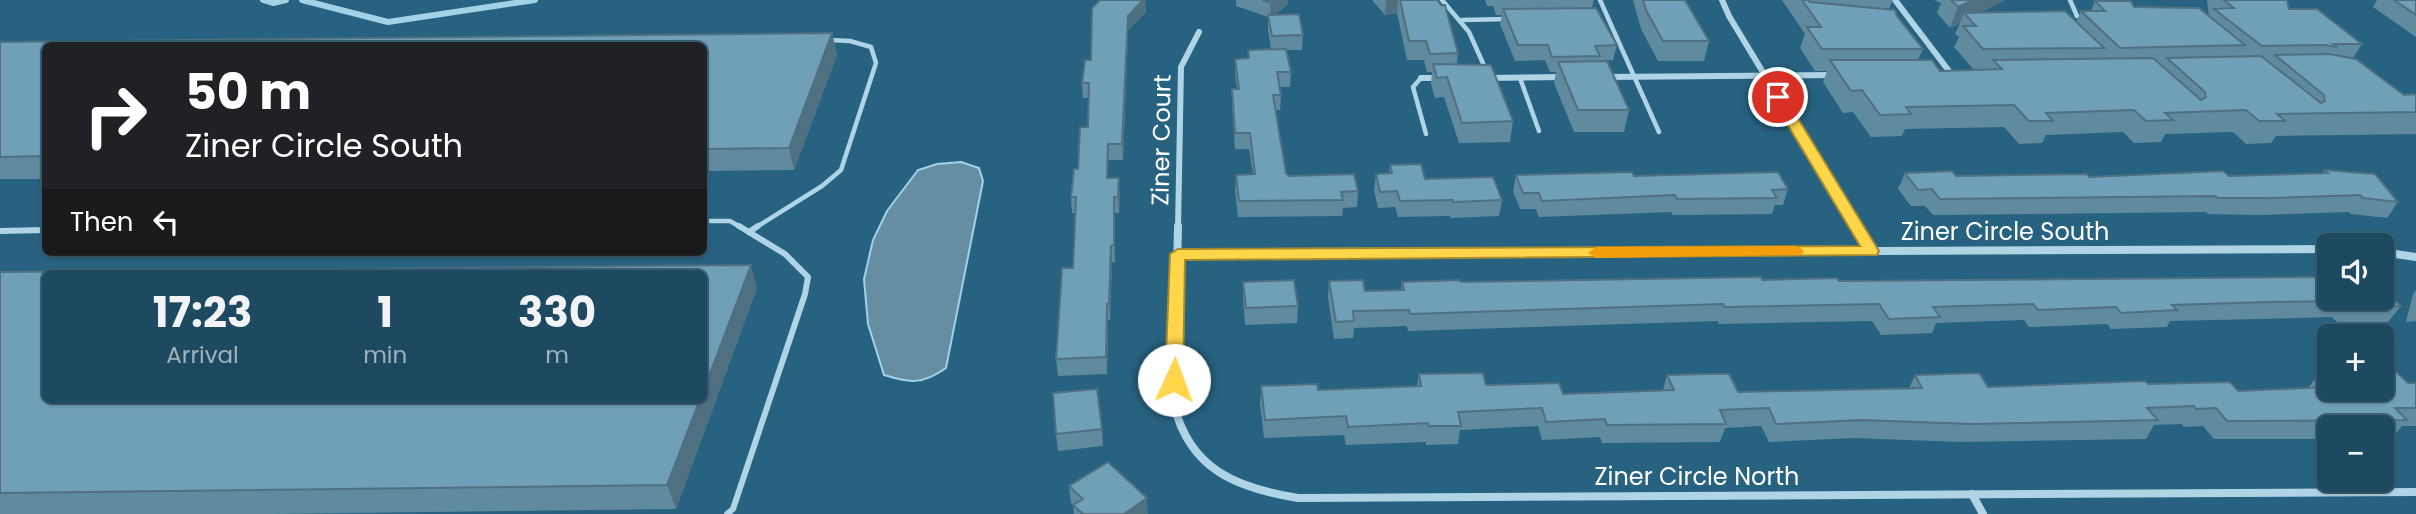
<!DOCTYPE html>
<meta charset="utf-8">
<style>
body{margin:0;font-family:Poppins,sans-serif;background:#255166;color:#f1f3f6;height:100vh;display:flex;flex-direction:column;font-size:26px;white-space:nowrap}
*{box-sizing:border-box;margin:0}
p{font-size:23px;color:#a0b3bd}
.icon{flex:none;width:38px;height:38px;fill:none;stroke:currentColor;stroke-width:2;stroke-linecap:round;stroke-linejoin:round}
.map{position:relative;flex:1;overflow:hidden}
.panel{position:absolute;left:42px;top:270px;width:665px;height:133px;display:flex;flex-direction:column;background:#1d4a60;border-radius:10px;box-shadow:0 2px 5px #0004,0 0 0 2px #3b6275}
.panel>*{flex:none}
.top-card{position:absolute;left:42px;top:42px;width:665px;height:214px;border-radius:10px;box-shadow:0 2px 5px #0004,0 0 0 2px #3b6275;background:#202124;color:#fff;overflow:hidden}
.tools{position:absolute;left:2317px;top:233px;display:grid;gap:14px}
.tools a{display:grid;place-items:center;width:77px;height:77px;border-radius:10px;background:#1d4a60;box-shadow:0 2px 5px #0004,0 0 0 2px #3b6275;font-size:35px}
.pin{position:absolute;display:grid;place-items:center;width:60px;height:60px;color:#fff;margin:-30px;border:4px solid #fff;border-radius:50%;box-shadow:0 2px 7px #0007}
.me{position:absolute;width:77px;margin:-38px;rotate:2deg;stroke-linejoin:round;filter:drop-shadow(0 0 5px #0008)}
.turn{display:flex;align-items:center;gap:24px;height:147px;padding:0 28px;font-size:32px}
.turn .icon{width:91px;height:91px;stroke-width:2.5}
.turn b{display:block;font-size:49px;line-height:60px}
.then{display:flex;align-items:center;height:66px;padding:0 28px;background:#0003;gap:14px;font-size:26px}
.eta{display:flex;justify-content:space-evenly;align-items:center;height:119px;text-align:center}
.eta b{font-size:42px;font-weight:700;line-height:49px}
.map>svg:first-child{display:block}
</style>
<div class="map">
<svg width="2416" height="514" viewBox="0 0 2416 514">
<rect width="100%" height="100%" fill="#276280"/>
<path fill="#658ea2" stroke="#a3d1e6" stroke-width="2" d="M961,162l18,6 4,13 -37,187c-24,17 -36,15 -62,7l-16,-51 -4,-45 9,-39 14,-29 31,-41 19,-6z"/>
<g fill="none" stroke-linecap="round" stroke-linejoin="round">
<g stroke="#a3d1e6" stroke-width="6">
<path d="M263,0l10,3 13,-3"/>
<path d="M302,0l86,22 147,-22"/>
</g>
<g stroke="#aed4e6" stroke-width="4.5">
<path d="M1442,0l27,32 17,38"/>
<path d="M1600,0l59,132"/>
<path d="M2070,0l7,16"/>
<path d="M1462,20l46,-1"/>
<path d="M1421,78l-8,9 13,47"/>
<path d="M1520,78l19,53"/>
<path d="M704,221h26l12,7"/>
<path d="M755,228l67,-42 19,-16 35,-107 -5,-16 -21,-6 -20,-1"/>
</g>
<g stroke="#aed4e6" stroke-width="6">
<path d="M0,231l46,-1"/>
<path d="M749,232l9,-6"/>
<path d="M727,514l6,-5 72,-215 3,-17 -23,-23 -46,-28"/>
</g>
<g stroke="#aed4e6" stroke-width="6">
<path d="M1722,0l7,16 128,212"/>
<path d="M1895,0l57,75"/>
<path d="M1607,77l226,-2"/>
<path d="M1421,78h20"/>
<path d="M1488,78l76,-1"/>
<path d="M1178,228l3,-161 18,-35"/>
</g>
<g stroke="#aed4e6" stroke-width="8">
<path d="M1178,226l-4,179c16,65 63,83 124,93l1118,-6"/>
<path d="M1856,226l15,25"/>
<path d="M2382,252l34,5"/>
<path d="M1178,254l1151,-5"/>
<path d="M1972,494l11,20"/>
</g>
</g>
<g fill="#608a9e">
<path d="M1100,0h46v12l-18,18 -5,130h-15v18l12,16 -1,19h-4v49h-3l-2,58h-2l-1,54 -49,2 -2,-17 17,-91 2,-55h-3l-1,-16 17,-70 1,-29h-6l-1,-15 9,-23z"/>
<path d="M1236,0h52l-1,5 -13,10 29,20 -1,15h-15l4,22 -1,15h-10l1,8 -1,15h-4l10,63 3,3 69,15 -1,16 -14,1 -1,8 -104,1 -3,-26 1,-16 17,-1 -4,-25h-14l-3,-44v-16h5l-2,-15v-15l13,-1v-8l23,-1 -3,-19v-13l-32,-11z"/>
<path d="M1372,0h65l21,53 -1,11 56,57 -3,21 -51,1 -15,-46 -9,1 -4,-14 1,-12h-5l-3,-12h-17l-10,-47 -12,2z"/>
<path d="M1485,0h109l-2,8 25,37 -4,15 -14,1 30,49 -5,22h-50l-20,-49 2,-11h-6l-5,-12 -30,1 -15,-37 2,-9h-6l-3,-9h-6z"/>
<path d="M1633,0h52l24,41 -5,20h-46l-17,-32z"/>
<path d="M1782,0h111l-4,9 8,7 26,33 -5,11 22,11 34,-1 -20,-23 5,-10 -4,-3 5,-11 -10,5 -13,-15 4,-10 -7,-3h71l-25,13 96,9 5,-11h10l4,-10 114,16 -2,-17h80l2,9 73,35 -9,14 51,37h12v39l-140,2 -5,7 -25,1 -13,-12 -68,2 -4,8 -27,1 -11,-11 -77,3 -4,8 -23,1 -15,-17 -99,2 -3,7 -31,1 -18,-25 -10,1 -20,-31 4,-11h-12l-15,-23 5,-14z"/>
<path d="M2377,0h39v37l-43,-30z"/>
<path d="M832,33l5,22 -43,115 -90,1v-125h-658v133h-46v-137z"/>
<path d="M1390,165l35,14 77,21 -3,16 -48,2 -1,-2 -52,1 -3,-10 -17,1 -4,-18 2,-16 13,-1z"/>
<path d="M2325,170l73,32 -11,16 -36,-4 -2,-2 -89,3 -52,-1 -2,-2 -273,3 -8,-9h-14l-13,-17 7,-16 51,3 133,1 140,-1 94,-3z"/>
<path d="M1516,175l118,1 154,13 -5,16h-8l-3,9 -99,1 -2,-3 -132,5 -3,-8h-16l-7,-18z"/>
<path d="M0,272l757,16 -81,221 -404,5h-272z"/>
<path d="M2329,277l72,29 -13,16 -49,2 -7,-7 -75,2 -87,2 -3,6 -56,2 -4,-5 -78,3 -5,-7 -88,3 -4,10 -51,2 -9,-14 -153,3 -1,-3 -310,10 -1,-5 -53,2 -1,10 -19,1 -6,-42 1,-16 36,10 36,-1 1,-8h59l301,-2 77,1z"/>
<path d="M1243,282l55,24 -1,17 -52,2 -2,-27z"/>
<path d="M2416,290v31l-10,1 7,-28z"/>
<path d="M2329,368v20l87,-5v43h-14l-10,12 -10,1v-12h-53v12h-115l-11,-13 -19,1 -2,-3 -28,1 -8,14 -185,3 -108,-4 -84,4 -8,-16 -36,2 -5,14 -118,1 -2,-6 -58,3 -4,-14 -78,4 -2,14 -32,1v-3l-80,3 -2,-10 -80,3 -4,-34 1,-18 57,4 99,-4 2,-12 67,11 77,9 100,-4 4,-15 71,17 171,-4 6,-13 73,12 160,-3 90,7 72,-3 -1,-1 13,-18z"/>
<path d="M1102,429l1,17 -45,5 -2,-17z"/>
<path d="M1069,486l79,28h-74l-1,-9 -2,-2z"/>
</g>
<g fill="#4e7081">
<path d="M1143,0h3v12l-18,18 -5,130 -1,-16 6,-128z"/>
<path d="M1275,0h13l-1,5 -17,13 1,-15z"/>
<path d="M1386,0h12l-1,13 -12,2z"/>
<path d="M1973,0h32l-36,18 -5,-5 -4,10 -10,5 8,-21z"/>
<path d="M832,33l5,22 -43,115 -5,-22z"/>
<path d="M1119,178l1,16 -1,19 -1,-16z"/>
<path d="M1114,197l1,16v49l-1,-17z"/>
<path d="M1111,246l1,16 -2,58 -1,-16z"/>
<path d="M751,265l6,23 -81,221 -9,-24 33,-86h4v-10z"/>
<path d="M1107,304l1,16 -1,54 -1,-17z"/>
<path d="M1147,498l1,16h-24z"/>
</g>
<g fill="#70a0b8" stroke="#4e7081" stroke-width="2">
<path d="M1100,0h43l-15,16 -6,128h-14l-1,34h12l-1,19h-4v48l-3,1 -2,58h-2l-1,53 -50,2 6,-91h11l3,-71h-5l3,-28h4l2,-42h8l1,-44h-7l3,-23h6l1,-52z"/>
<path d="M1262,0h13l-4,3z"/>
<path d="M1400,0h37l4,5h4l13,48 -28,1 -4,-13h-17z"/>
<path d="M1643,0h42l24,41h-46l-17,-31z"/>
<path d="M1802,0h6l2,2 85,8 2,6 26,33h-101l-15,-22h14z"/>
<path d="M1951,0h22l-15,7z"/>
<path d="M2224,0h63l2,9h28l45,35h-29l4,3 -12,-2 -63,1 -48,-37 20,-1z"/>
<path d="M2394,0h22v15z"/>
<path d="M2095,1h36l3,6 65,1 46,37 -125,3 -39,-37h24z"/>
<path d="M1596,8l21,37 -22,1 5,10 -48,1 -4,-12h-30l-15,-36z"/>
<path d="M2065,11l39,37 -121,1 -20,-23h13l-12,-13z"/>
<path d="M1299,14l4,21 -31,1 -4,-21z"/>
<path d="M832,33l-43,115 -85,1v-103h-658v110l-46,1v-115z"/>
<path d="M1286,49l5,23h-14l4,23h-8l13,78 3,3 65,-2 4,17 -17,1 2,8 -104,1 -3,-26 19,-1 -5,-41h-15l-3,-44h7l-4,-30 14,-1 -1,-8z"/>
<path d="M2329,54l27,5 48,36 11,-1 1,1v17l-139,2 8,7h-26l-13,-11 -81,3 8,7 -27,1 -12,-11 -88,3 7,8h-24l-15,-16 -108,2 5,7 -31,1 -18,-25 -11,1 -21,-31h102l8,11 62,-2 -9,-9 160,-2 48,42 5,-3 -1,-5 -38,-34 94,-2 60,47 4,-2 -1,-6 -49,-40z"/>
<path d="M1607,61l22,49h-51l-20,-48z"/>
<path d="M1433,64l58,1 22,56 -51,2 -15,-46 -10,1z"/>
<path d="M1421,164l4,15 68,-2 9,23 -49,2v-2l-53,1 -3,-10 -17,1 -4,-18 16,-1 -2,-8z"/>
<path d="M2325,170l50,4 23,28 -35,-4 -3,-3 -90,3h-52l-3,-2 -275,3 -8,-10 -14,1 -13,-17 47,-2 4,5 131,-2 2,3 134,-6 6,5 99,-3z"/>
<path d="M1632,172l2,4 144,-4 10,17 -16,1 5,8 -100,1 -2,-4 -133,6 -3,-8h-16l-7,-18z"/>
<path d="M751,265l-47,124v-116h-658v126h654l-33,86 -667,8v-221z"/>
<path d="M1761,277l1,3 75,-2 2,3 490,-4v21h53v-10l19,18 -49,2 -8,-7 -75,1 -97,3 5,5 -56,3 -5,-6 -78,3 -5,-6 -100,3 7,10 -51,2 -10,-15 -154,3 -2,-3 -313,10 -1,-4 -56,1 1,10 -18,1 -7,-41 34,-1 2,11 39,-1 -2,-8 58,-2 1,2z"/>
<path d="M1294,280l4,26 -52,2 -3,-26z"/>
<path d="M2382,367h9l17,16h8v25h-21l12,12 -180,1 -11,-13 -20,1 -2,-3 -47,2 11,12 -187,4 -110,-4 -85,4 -7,-16 -49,2 6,14 -119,1 -2,-6 -59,3 -4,-14 -84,4 3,14h-32l-1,-3 -80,4 -2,-11 -81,4 -4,-34 56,-2 1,6 103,-4 -2,-12 64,-1 3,12 73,-2 4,11 111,-4 -7,-15 39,-1h23l9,18 184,-4 -7,-13 64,-2 9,14 157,-6 3,3 82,-2 8,9 91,-4v1h53z"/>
<path d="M2329,368v8l-7,-7z"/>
<path d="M1097,389l5,40 -46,5 -3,-41z"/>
<path d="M1108,462l39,36 -23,16h-41l-10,-9 10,-6 -14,-13z"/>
</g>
<path fill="#ffd54a" stroke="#a68a30" stroke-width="2" d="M1778,93l7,4 94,154 -2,4 -692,5 -2,120 -3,5h-12l-3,-5 5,-126 8,-5 682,-3 -89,-149z"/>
<path fill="#f59e0b" d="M1796,246l5,2 3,4 -3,3 -205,3 -8,-5 8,-6z"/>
<g text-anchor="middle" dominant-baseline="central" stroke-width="7" stroke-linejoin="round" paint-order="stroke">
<g font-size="24" fill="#fff" stroke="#276280">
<text transform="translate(1161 140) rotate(-89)">Ziner Court</text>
<text x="2005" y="231">Ziner Circle South</text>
<text x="1697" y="476">Ziner Circle North</text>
</g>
</g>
</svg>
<div class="tools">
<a><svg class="icon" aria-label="sound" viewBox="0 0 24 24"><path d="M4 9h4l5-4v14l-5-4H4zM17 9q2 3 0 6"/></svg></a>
<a>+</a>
<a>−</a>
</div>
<div class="pin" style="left:1778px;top:97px;background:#d93025"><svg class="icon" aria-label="arrive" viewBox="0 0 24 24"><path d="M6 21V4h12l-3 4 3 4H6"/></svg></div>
<svg class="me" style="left:1174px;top:380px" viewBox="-20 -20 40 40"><circle r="19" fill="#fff"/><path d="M0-13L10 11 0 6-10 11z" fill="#ffd54a"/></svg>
<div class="top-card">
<div class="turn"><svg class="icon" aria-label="right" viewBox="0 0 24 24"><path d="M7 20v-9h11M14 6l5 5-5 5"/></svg><div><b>50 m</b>Ziner Circle South</div></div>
<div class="then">Then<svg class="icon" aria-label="left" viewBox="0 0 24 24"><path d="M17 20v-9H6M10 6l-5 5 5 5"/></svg></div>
</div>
<section class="panel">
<div class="eta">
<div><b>17:23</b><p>Arrival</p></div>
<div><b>1</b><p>min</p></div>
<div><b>330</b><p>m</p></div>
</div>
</section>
</div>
